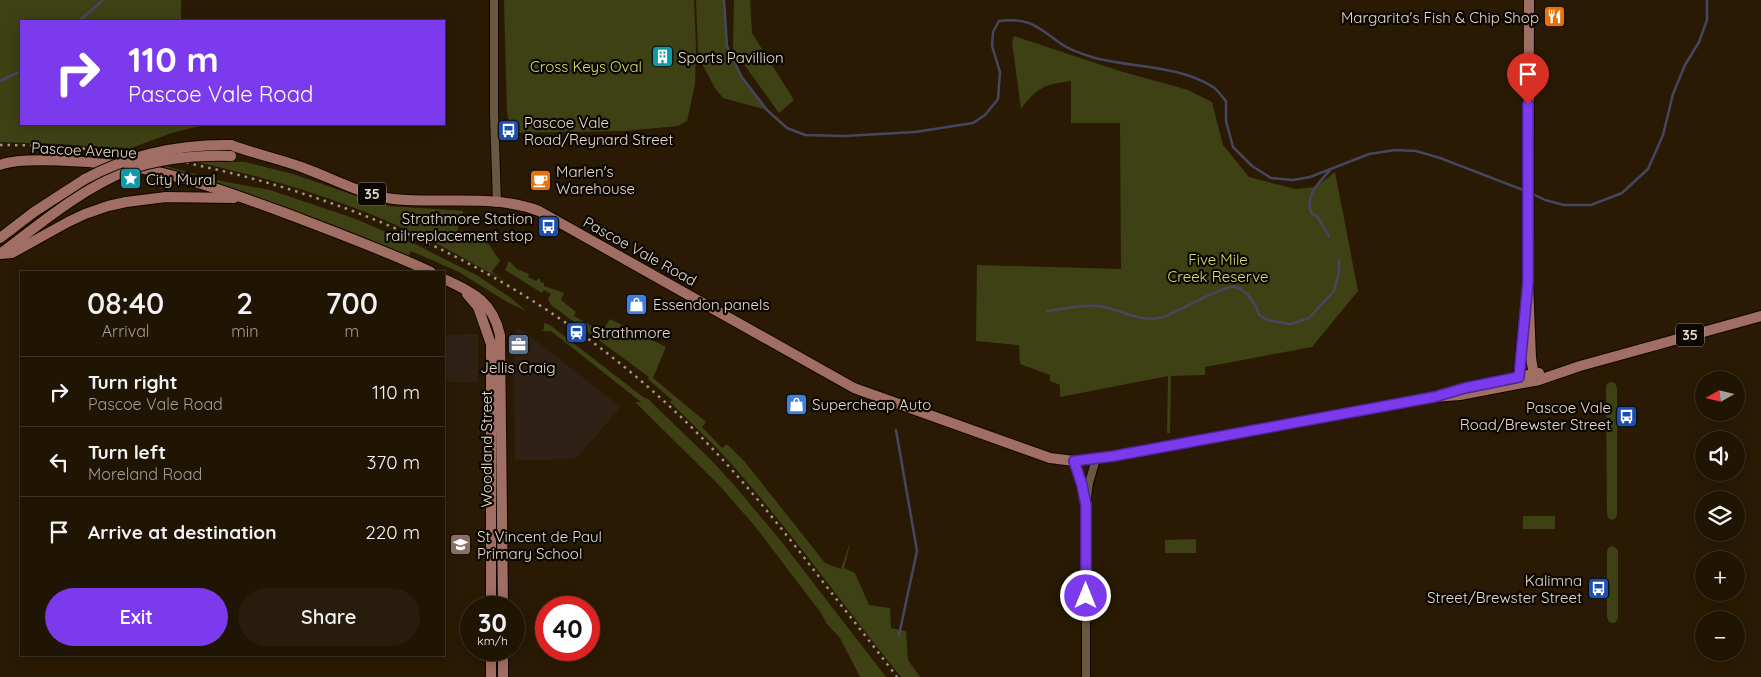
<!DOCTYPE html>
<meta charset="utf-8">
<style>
body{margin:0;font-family:Quicksand,sans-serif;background:#281d0d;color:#f1f3f6;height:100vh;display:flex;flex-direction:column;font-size:19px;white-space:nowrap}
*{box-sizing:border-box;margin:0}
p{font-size:16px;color:#a29e9a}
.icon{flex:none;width:28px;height:28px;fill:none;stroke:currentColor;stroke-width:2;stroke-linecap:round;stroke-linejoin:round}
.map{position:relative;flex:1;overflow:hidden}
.panel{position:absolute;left:20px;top:271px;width:425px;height:385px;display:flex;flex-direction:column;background:#201403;border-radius:0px;box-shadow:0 2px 12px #0003,0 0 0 1px #3d3325}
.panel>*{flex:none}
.top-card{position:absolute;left:20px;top:20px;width:425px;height:105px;border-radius:0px;box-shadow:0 2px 12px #0003,0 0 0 1px #3d3325;background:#7c3aed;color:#fff;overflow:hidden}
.needle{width:32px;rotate:262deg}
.tools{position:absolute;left:1695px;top:371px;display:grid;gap:10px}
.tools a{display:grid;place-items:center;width:50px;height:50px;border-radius:50%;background:#201403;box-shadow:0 2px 12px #0003,0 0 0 1px #3d3325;font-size:25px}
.speed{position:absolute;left:460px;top:596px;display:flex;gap:10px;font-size:25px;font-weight:700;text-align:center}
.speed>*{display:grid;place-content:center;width:65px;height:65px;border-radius:50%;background:#201403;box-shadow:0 2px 12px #0003,0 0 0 1px #3d3325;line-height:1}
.speed small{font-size:12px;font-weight:400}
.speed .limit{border:8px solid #d22;background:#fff;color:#111}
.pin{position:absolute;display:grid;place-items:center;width:42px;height:42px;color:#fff;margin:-51px -21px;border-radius:50% 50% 50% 0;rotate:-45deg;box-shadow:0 0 5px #0007}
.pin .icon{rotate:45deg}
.me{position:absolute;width:55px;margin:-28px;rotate:0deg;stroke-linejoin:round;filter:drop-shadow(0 0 4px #0008)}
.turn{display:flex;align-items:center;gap:18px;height:105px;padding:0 25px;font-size:22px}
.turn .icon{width:65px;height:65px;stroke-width:2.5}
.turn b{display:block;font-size:35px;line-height:42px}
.eta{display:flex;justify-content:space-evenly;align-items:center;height:85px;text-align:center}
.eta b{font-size:30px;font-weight:600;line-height:35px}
.button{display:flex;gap:10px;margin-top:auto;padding:10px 25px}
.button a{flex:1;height:58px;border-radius:30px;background:#7c3aed;color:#fff;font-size:20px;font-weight:600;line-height:58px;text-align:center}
.button a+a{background:#281d0d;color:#f1f3f6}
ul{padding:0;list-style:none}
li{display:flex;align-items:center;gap:15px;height:70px;padding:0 25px;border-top:1px solid #3d3325}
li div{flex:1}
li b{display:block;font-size:19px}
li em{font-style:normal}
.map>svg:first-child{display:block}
</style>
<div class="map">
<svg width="1761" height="677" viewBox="0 0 1761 677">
<rect width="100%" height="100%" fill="#2a1a04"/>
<g fill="#302117">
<path d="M519,328l102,79 -46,52 -60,1 -1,-128z"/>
<path d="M478,334v48h-34v-47z"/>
</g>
<g fill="#3e4114">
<path d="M0,0h181v21h-160v103h188l-34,8 -47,17 -72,-5 -56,-2z"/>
<path d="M504,0h190l2,46 -1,38 -8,37 -9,5 -54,5 -113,2 -4,-21z"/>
<path d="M696,0h28l3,46 14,30 26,34 -44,-12 -8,-10 -14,-26 -3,-11z"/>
<path d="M734,0h16l2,33 42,67 -15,13 -46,-64z"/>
<path d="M1014,36l106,35 68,19 24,12 11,43 26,32 46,12 21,-2 19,-15 23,119 -46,56 -107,20v8l-34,1 -1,57h-3l1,-57 -108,21v-12l-10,-4v-6l-30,-11 -1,-19 -43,-4 1,-76 144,4 -1,-146h-49v-42c-26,3 -35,7 -50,28l-9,-67z"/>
<path d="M191,161l54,1 48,12 81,28 16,4 73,5v12h-5v8h6v4l3,1 1,4h9v-5l6,1 17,25 -8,10 2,3 14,8c-27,-13 -53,-30 -81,-43 -75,-36 -154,-61 -236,-78z"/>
<path d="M166,166l50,14 54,10 83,28 66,28 59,30 33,22 15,13 -19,-9 -48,-30 -48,-21 -3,6 -251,-89z"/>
<path d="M509,261l8,8 12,5 -1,3 8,4 2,-2h2v3l4,1v3l20,7 -3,7 15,12 -2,4 28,16 8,-13 56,28 -13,31 53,44 -4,5 20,21 5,-4 18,18 80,101 16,6 10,-29 -7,28 11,5 14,32 21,3 1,20 15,3 2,29 12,17h-19c-56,-69 -107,-142 -166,-209 -20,-23 -43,-44 -65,-66l2,-2 -24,-21 1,-2 -98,-72 -3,-6 3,-5 -7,-4 -2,3 -37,-23z"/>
<path d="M544,323l6,2 93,72 5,2 63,61 23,25 47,56 105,136h-26l-20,-39 -13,-14 -6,-11 -67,-88 -36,-41 -83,-82h6l-90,-71h-9l2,-2z"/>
<path d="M1611,382l4,1 2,5v126l-1,4 -4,2 -4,-2 -1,-6 -1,-123 1,-5z"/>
<rect x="1523" y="516" width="32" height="13"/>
<path d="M1196,539v14h-31v-13z"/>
<path d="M1613,546l5,4v68l-2,4 -3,1 -4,-1 -2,-5v-66l1,-3z"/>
</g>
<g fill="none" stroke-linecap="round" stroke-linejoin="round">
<g stroke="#454661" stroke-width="2.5">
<path d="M724,0l3,46 14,30 26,34 20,18 18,7 39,1 71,-4 58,-9 12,-8 13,-16 2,-27 -8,-26 1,-14 6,-11c33,-4 39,7 64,24 9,6 22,10 32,13 39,10 83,7 118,29 5,3 9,10 13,14v20l7,26 19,19 19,12 22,2 17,-3 59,-23 26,-4 21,1 24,7 86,33"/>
<path d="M79,21l24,-21"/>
<path d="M0,81l21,-10"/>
<path d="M1531,193l14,7 19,5h27l31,-12 26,-24 15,-34 10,-41 12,-29 14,-23 8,-22v-20"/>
<path d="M1329,236l-12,-20 -5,-2c-9,-17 7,-31 18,-44"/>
<path d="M1047,311c17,-2 35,-7 52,-5 21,3 39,16 60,12 17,-3 63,-34 77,-31 10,2 21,19 23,28l8,5 24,4 18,-6 25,-27 5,-19v-12"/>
<path d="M896,430l21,121 -18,84"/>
</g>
<defs>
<g id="minor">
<path d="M494,0v113l3,90"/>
<path d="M1074,461l8,24 2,13"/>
<path d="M1086,677v-172l3,-22 7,-24"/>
</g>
<g id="major">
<path d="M1529,0l-1,282 3,76 4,23"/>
<path d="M231,145c24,9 49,14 73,23 30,11 58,27 90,31 47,5 101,-5 145,12l315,177 196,70 24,3 40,-5 320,-59 26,-2 79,-15 41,-14 181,-50"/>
<path d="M0,165c21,-9 93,-3 118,0"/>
<path d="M135,167c52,10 101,28 150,46 50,19 99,37 146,59"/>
<path d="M0,238l34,-26 51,-33"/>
<path d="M0,254l12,-1 56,-31 17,-8 23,-8 18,-4 40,-5 68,1"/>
<path d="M0,254c41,-31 80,-64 128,-84"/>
<path d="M444,279c29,14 48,21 56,56l3,273"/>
<path d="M467,294l11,13 13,37v264"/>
<path d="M1518,383l6,-65"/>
<path d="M1473,386l66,-13"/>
<path d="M491,677v-27"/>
<path d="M503,677v-27"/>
</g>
</defs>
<use href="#minor" stroke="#120500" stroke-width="10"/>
<use href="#major" stroke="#120500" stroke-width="12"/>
<use href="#minor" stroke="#6b5841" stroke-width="8"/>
<use href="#major" stroke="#a16e63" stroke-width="10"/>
<path stroke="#a29585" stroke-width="2.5" stroke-dasharray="2.5 5" stroke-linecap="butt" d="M0,145c42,0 84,3 126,8 14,2 29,2 43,5 9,1 18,5 27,7 183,39 353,124 488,255 52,50 96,106 139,162 25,32 50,63 74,95"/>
<defs>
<g id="major-bridge">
<path d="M128,170c33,-12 68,-15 103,-14"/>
<path d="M85,179c46,-25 93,-35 146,-34"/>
</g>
</defs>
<use href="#major-bridge" stroke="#120500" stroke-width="12" stroke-linecap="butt"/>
<use href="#major-bridge" stroke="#a16e63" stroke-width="10"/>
</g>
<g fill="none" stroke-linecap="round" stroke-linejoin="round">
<defs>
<path id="route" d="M1086,596v-91l-4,-20 -8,-24 40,-5 320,-59 31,-9 54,-11 9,-95v-178"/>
</defs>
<use href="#route" stroke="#51269a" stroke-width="12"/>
<use href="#route" stroke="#7c3aed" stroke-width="9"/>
</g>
<defs>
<symbol id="restaurant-square" viewBox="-11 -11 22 22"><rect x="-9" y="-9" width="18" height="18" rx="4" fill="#e8710a" stroke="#0d0701"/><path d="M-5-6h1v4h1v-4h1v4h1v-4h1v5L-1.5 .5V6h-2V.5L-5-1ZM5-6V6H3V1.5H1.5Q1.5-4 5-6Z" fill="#fff"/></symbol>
<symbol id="building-square" viewBox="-11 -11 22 22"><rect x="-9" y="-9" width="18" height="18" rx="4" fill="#0f9aa8" stroke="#0d0701"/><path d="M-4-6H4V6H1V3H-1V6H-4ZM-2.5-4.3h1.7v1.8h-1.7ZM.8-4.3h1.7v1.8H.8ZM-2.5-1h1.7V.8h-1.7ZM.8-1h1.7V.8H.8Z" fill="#fff"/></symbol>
<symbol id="bus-square" viewBox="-11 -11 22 22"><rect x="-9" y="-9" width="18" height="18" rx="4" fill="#1a4fb4" stroke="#0d0701"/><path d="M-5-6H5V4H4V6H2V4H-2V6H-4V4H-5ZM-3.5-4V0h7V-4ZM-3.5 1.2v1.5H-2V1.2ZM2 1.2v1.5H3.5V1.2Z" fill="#fff"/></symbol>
<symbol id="sight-square" viewBox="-11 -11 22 22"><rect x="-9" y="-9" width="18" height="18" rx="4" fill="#0f9aa8" stroke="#0d0701"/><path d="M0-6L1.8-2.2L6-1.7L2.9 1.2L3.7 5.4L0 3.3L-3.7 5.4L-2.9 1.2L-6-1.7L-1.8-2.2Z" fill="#fff"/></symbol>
<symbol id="cafe-square" viewBox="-11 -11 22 22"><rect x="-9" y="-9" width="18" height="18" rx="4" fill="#e8710a" stroke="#0d0701"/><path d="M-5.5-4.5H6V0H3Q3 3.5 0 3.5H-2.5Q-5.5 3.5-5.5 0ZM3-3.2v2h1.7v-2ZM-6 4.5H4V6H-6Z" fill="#fff"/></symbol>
<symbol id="shop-square" viewBox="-11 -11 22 22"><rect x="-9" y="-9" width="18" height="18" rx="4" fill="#3f7fe0" stroke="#0d0701"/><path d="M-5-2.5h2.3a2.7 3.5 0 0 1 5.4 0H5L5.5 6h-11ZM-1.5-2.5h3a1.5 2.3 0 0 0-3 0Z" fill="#fff"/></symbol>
<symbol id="station-square" viewBox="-11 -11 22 22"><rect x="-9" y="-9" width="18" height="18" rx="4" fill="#1a4fb4" stroke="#0d0701"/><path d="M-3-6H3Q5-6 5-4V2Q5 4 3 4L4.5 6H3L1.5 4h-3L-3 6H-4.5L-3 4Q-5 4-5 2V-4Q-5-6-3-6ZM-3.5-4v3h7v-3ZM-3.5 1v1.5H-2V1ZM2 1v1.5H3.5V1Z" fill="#fff"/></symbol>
<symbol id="office-square" viewBox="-11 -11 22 22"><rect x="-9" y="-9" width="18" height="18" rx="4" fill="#5c6f8a" stroke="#0d0701"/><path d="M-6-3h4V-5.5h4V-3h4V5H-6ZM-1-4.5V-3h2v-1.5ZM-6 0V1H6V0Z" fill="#fff"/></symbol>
<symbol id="school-square" viewBox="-11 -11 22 22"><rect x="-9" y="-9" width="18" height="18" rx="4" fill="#8d6e63" stroke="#0d0701"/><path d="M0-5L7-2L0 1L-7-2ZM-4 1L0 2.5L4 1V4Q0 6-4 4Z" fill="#fff"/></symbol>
</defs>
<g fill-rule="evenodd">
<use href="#restaurant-square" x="1542" y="4" width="25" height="25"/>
<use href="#building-square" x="650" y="44" width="25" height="25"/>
<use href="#bus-square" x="496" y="118" width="25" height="25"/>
<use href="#sight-square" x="118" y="166" width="25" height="25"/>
<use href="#cafe-square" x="528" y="168" width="25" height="25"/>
<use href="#bus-square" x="536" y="214" width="25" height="25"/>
<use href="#shop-square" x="624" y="292" width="25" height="25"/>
<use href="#station-square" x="564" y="320" width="25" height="25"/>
<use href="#office-square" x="506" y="332" width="25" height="25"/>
<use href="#shop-square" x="784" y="392" width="25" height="25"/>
<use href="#bus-square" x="1614" y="404" width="25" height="25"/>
<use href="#school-square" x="448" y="532" width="25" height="25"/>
<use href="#bus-square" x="1586" y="576" width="25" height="25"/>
</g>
<g text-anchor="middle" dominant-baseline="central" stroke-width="4.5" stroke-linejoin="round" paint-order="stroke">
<g fill="#0d0701" stroke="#a49b90" stroke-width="1">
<rect x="358" y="182.5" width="28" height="23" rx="4"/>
<rect x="1676" y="323.5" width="28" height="23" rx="4"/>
</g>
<g font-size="14" font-weight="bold" fill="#e5dacd">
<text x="372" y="194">35</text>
<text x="1690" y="335">35</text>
</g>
<g font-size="15" fill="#e5dacd" stroke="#0d0701" text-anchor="start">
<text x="1539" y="17" text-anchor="end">Margarita's Fish &amp; Chip Shop</text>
<text x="678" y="57">Sports Pavillion</text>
<text x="524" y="122">Pascoe Vale<tspan x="524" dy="17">Road/Reynard Street</tspan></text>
<text x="556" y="171">Marlen's<tspan x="556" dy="17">Warehouse</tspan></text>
<text x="146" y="179">City Mural</text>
<text x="533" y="218" text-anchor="end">Strathmore Station<tspan x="533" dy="17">rail replacement stop</tspan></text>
<text x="653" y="304">Essendon panels</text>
<text x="592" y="332">Strathmore</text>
<text x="518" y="367" text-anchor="middle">Jellis Craig</text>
<text x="812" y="404">Supercheap Auto</text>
<text x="1611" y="407" text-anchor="end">Pascoe Vale<tspan x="1611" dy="17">Road/Brewster Street</tspan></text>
<text x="477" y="536">St Vincent de Paul<tspan x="477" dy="17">Primary School</tspan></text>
<text x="1582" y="580" text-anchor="end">Kalimna<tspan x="1582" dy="17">Street/Brewster Street</tspan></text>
</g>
<g font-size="15" fill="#d5df68" stroke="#0d0701">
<text x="586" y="66">Cross Keys Oval</text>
<text x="1218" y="259">Five Mile<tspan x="1218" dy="17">Creek Reserve</tspan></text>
</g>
<g font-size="15" fill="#e5dacd" stroke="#0d0701">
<text transform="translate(84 150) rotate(3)">Pascoe Avenue</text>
<text transform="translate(640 251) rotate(29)">Pascoe Vale Road</text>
<text transform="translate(486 449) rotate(-90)">Woodland Street</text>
</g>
</g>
</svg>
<div class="tools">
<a><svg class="needle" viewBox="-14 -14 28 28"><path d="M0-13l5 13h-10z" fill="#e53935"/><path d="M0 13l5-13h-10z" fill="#a29e9a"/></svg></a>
<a><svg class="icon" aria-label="sound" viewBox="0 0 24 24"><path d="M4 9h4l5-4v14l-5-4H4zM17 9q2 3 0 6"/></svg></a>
<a><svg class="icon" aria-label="layers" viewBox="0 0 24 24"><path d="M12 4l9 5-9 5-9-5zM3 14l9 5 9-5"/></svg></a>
<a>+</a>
<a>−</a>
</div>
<div class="speed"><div>30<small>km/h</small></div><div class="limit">40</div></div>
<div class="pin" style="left:1528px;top:104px;background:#d93025"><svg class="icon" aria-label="arrive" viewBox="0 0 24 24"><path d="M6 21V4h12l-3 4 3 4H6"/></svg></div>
<svg class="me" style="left:1086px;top:596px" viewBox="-20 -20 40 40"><circle r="17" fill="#7c3aed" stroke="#fff" stroke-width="3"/><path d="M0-11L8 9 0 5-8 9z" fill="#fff"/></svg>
<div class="top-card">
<div class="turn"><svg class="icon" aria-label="right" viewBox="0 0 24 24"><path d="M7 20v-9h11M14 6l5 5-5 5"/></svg><div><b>110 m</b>Pascoe Vale Road</div></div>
</div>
<section class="panel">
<div class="eta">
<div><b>08:40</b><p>Arrival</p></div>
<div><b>2</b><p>min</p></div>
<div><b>700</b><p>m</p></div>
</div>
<ul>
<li><svg class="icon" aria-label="right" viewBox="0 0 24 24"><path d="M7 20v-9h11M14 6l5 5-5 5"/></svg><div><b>Turn right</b><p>Pascoe Vale Road</p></div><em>110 m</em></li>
<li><svg class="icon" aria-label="left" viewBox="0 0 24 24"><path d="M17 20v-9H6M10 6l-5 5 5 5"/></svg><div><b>Turn left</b><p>Moreland Road</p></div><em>370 m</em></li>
<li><svg class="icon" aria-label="arrive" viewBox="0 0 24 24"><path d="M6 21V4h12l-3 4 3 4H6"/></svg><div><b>Arrive at destination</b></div><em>220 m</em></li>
</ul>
<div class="button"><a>Exit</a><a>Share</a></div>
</section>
</div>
